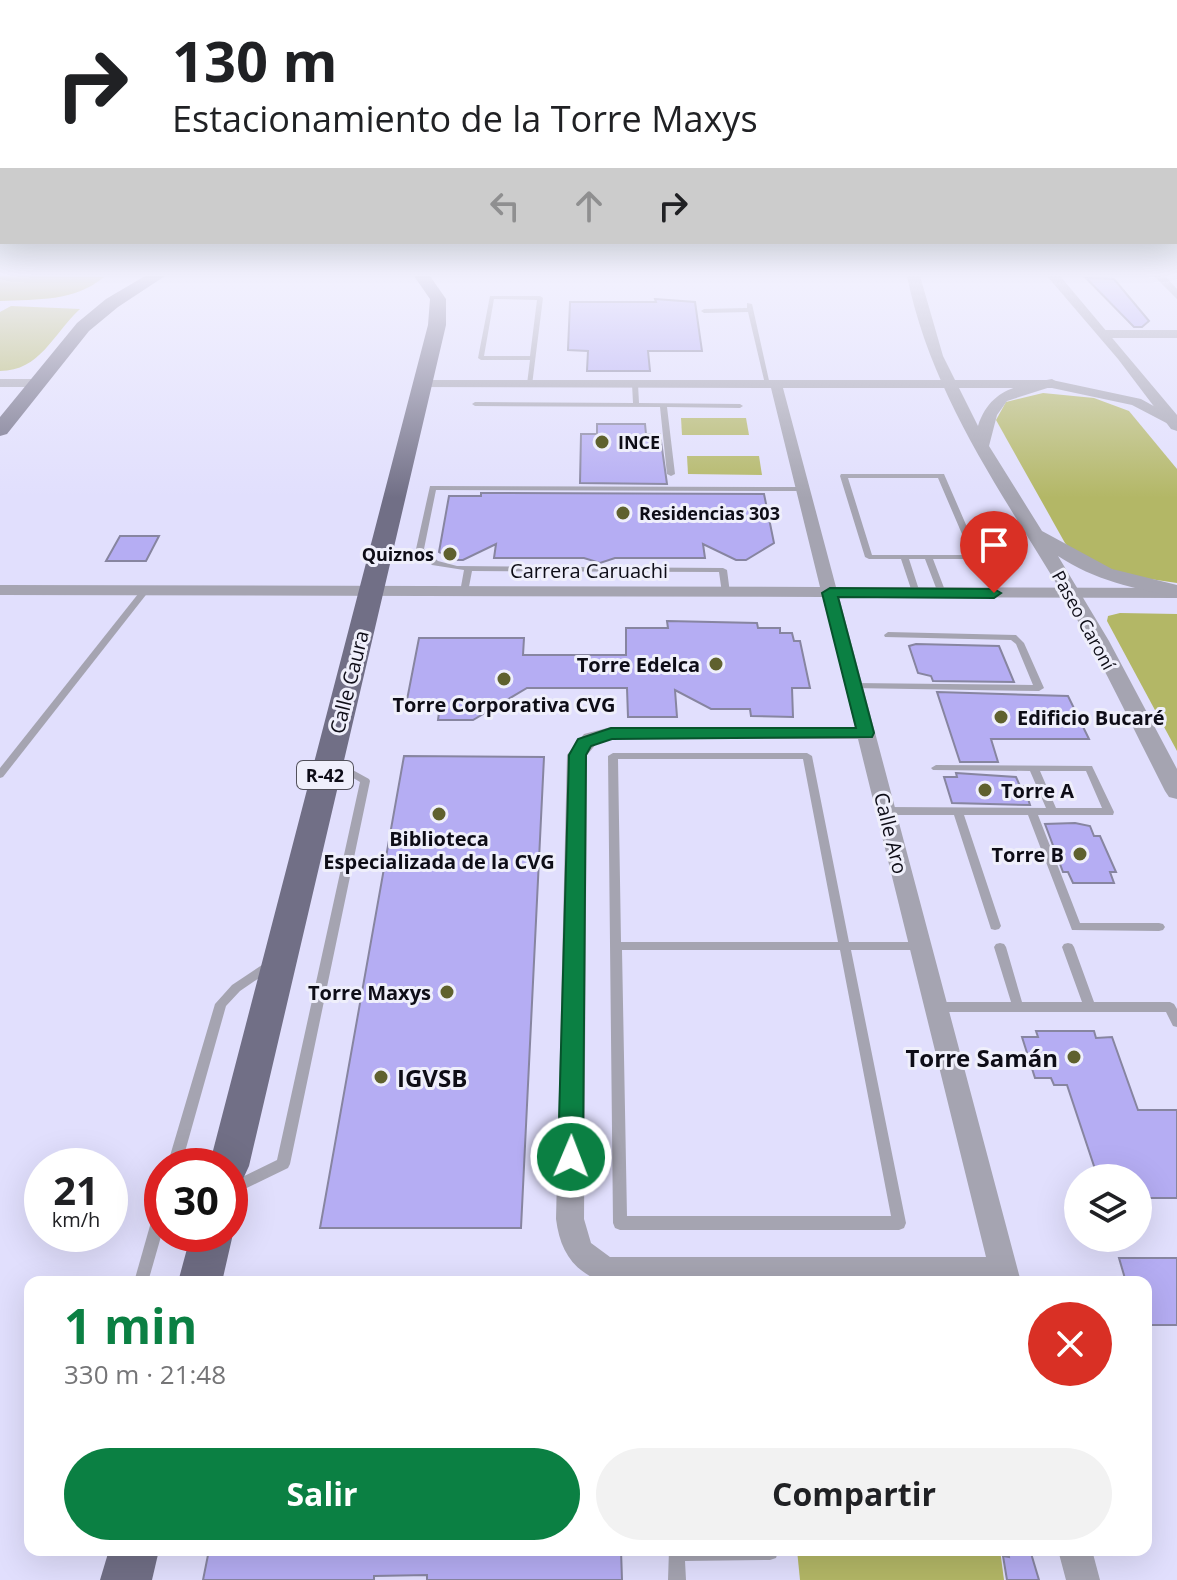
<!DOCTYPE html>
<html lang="es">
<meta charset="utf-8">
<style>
body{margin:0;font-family:"Open Sans",sans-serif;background:#f2f2f2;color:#202124;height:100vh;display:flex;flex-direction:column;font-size:30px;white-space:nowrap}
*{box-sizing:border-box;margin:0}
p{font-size:26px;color:#757577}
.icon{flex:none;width:44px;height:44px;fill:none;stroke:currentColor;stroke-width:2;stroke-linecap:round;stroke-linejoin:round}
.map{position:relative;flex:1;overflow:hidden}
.sheet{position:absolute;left:24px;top:1276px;width:1128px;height:280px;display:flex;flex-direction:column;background:#fff;border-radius:16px;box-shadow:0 8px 32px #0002}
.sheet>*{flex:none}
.hud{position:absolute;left:0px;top:0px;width:1178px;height:244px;box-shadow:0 8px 32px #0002;background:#fff;color:#202124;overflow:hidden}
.controls{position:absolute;left:1064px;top:1164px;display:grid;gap:16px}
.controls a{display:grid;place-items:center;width:88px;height:88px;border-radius:50%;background:#fff;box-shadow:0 8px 32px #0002;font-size:40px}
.speed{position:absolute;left:24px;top:1148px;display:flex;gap:16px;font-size:40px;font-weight:700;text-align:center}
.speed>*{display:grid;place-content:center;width:104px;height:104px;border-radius:50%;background:#fff;box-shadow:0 8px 32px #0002;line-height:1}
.speed small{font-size:20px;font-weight:400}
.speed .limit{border:12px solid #d22;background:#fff;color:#111}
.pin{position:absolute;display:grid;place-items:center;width:68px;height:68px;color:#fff;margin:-82px -34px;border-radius:50% 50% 50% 0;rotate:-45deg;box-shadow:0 0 8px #0007}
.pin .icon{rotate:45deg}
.me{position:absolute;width:88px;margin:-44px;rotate:1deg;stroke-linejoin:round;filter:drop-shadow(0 0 6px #0008)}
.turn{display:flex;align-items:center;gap:28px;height:168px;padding:0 40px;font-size:36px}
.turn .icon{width:104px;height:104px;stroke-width:2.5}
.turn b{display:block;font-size:56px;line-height:68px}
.lanes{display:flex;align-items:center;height:76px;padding:0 40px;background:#0003;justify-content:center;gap:40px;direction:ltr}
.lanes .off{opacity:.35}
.round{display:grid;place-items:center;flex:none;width:84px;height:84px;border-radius:42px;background:#f2f2f2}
.headline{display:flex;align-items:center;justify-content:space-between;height:136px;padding:0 40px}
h1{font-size:48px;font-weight:700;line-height:60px;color:#0b8043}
.cta{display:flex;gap:16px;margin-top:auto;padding:16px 40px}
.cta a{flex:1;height:92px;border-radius:48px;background:#0b8043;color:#fff;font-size:32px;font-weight:700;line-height:92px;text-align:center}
.cta a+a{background:#f2f2f2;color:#202124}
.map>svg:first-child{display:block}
</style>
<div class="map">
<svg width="1177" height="1580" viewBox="0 0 1177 1580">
<rect width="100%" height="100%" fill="#e1dffd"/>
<g fill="#b3b766">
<path d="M11,306l69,3c-27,25 -40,62 -80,62v-59z"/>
<path d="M1043,393l51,5 35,13 48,58v114l-54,-8 -52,-25 -6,-7 -69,-123 10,-18z"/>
<path d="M681,418h65l3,17h-67z"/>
<path d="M687,456h72l3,19 -74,-1z"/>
<path d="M1120,613l57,1v137l-70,-130 1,-5z"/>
<path d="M797,1550h203l4,30h-204z"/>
</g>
<path fill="#a9ac46" d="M0,277v-1l104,1c-30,25 -66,22 -104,24z"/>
<g fill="#b5adf3" stroke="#8785a0" stroke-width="2">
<path d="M1086,278l28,1 35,42 -7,6h-8z"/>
<path d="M655,299l40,3 7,49h-54l2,20h-63l1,-20 -20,-1 2,-48h86z"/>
<path d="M597,424h48l1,10h14l7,50 -87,-1 1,-49h16z"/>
<path d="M481,493l283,1 10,49 -28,17h-10l-33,-16 2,14h-90l-15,5 -16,-5h-90l2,-14 -33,16h-10l-14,-8 10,-56h32z"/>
<path d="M120,536h39l-13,25h-40z"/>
<path d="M667,621l90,2 1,5h22v5h12l2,8h6l10,47h-18l1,29 -42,-1 -1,-7h-39l-36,-19 2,27h-49l-1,-29h-100l-54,32h-35l2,-15h-34l13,-67h105l-1,17h103v-27h42z"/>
<path d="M916,644l83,2 15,36 -81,-1 -2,-5 -13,-3 -9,-27z"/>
<path d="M937,692l131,4 21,43h-98l7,23h-38z"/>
<path d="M404,756l140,1 -23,471h-201z"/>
<path d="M956,773l60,4 4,9h4l6,19 -78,-2 -8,-26h13z"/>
<path d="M1075,823l15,3 4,10h6l16,36h-6l4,11h-41l-5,-11h-5l-18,-48z"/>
<path d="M1036,1031h58l2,7 16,-1 26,73h39v88h-39v-20h-40l-31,-93h-13l-3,-7h-16l-13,-41h16z"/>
<path d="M1119,1258h58v67h-31v-43h-20z"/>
<path d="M209,1550h412l1,30h-195v-5l-53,1v4h-171z"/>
<path d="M1008,1550h22l9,30h-32l-4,-24 6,1z"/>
</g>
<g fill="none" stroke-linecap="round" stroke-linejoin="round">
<g fill="#a5a4b1" fill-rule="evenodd">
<path d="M490,296h50l3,2 -11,87 -5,-1 3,-24h-49l-3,-2zM494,299l43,1 -7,56h-46z"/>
<path d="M747,303l5,1 18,81 -5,-1 -17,-72 -44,1 -3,-2 3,-2 43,-1z"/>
<path d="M635,382l3,2 1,19 101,1 3,2 -3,2 -73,-1 8,67 -4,2 -4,-2 -7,-67 -185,-1 -3,-2 3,-2 158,1 -1,-19z"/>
<path d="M841,474h103l36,83 -4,2h-43l13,34 -4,2 -4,-2 -13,-34h-16l11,34 -4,2h-3l-12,-36h-32l-4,-2 -25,-81zM848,478h90l33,77h-99z"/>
<path d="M430,486l373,1 4,2 -4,2 -367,-1 -12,59 14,12 19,5 266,2 4,2 3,23 -4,2 -4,-2 -3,-21 -247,-1 -4,21 -4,2 -4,-2 4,-22 -32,-5 -16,-16z"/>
<path d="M142,589h6l1,2 -146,186 -3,1v-10z"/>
<path d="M888,632l128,3 8,8 20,45 -5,3 -188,-3 -2,-2 2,-2 3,-1 179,2 -17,-41 -5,-4 -126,-3 -1,-2z"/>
<path d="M613,753h194l5,3 37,186h71l4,1 2,3 -2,3 -4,1h-69l55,273 -2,5 -5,2h-279l-5,-2 -2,-5 -5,-467zM618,759h185l35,183h-217zM622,950h218l51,266h-264z"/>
<path d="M331,758l38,21 1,2 -80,383 -2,4 -58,28v-13l47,-23 83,-378 -32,-19 -2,-2 2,-2z"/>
<path d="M936,765l156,1 22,46 -1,3h-75l42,108h79l4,1 2,3 -2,3 -4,1 -87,-1 -44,-115h-64l37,111 -2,3 -4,1 -4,-1 -37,-114h-68l-5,-4 5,-4 160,1 -16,-37 -97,-1 -2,-2zM1040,771h46l16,37h-46z"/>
<path d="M1000,943l4,1 2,3 16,55h60l-20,-55 2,-3 4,-1 4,1 2,3 20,55h76l4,2 3,5v18l-4,-1 -7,-14h-229l-4,-2 -2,-3 2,-3 4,-2h74l-17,-55 2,-3z"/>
<path d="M268,961l4,2 2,3 -2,3 -32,22 -14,15 -45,160h-14l48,-162 17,-19z"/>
<path d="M162,1202v31l-14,49h-14l21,-74 2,-5z"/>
<path d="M669,1550h109v2l-2,6 -6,2 -85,1 1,19h-18z"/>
</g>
<g fill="#a5a4b1" fill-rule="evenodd">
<path d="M1154,276h11l12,13v10z"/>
<path d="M1177,330v8h-73l-6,-4 6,-4z"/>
<path d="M0,379h38l6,4 -6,4h-38z"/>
<path d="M422,380h630l89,19 36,20 -1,9 -44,-23 -80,-17h-269l53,199 341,1v10l-338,-1 182,685h-419c-30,-12 -42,-32 -46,-63l11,-464 17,-21 27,-7h244l-32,-130 -823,-2v-10l820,2 -49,-199 -353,-1 -2,-3zM611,739h247l128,518h-376l-19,-14 -7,-24 3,-464 10,-12z"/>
<path d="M1058,1550h34l8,30h-34z"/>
</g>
<g fill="#a5a4b1" fill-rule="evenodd">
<path d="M907,276h13l23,80 35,70c12,-37 40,-41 74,-47l8,5 -53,17 -10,14 -8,31 53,85 70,38 65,16v12c-42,-8 -83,-17 -119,-41l51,85 68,128v30l-8,-2 -4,-6c-34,-67 -66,-135 -104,-200 -61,-101 -130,-197 -154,-315z"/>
<path d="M1047,276h13l117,139v16l-6,-2 -53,-70z"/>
</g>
<g fill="#716f86" fill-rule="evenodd">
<path d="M145,276h20l-47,31 -29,24 -82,103 -7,2v-19l77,-94 29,-24z"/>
<path d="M414,276h16l16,23v26l-197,841 -6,13 -13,5v-18h-21l219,-841 2,-26z"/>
<path d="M230,1227l3,7 -11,48h-44l13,-48h39z"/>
<path d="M109,1550h50l-7,30h-52z"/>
</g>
</g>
<linearGradient id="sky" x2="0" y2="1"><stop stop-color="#8eb1a7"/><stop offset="0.55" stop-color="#f2f1fe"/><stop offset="1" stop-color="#f2f1fe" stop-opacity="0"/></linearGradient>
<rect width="1177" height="498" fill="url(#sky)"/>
<path fill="#0b8043" stroke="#07532c" stroke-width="2" d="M830,588l164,1 7,4 -7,5 -156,-1 36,136 -2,4 -260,2 -21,7 -5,9 -3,402 -4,8 -8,3 -9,-3 -4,-8 11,-402 9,-16 33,-11h245l-34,-135z"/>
<g fill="#5f612e" stroke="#efeffb" stroke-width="3">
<circle cx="602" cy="442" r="8"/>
<circle cx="623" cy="513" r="8"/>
<circle cx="450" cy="554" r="8"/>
<circle cx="716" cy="664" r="8"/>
<circle cx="504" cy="679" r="8"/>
<circle cx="1001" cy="717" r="8"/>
<circle cx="985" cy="790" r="8"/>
<circle cx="439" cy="814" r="8"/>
<circle cx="1080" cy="854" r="8"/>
<circle cx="447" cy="992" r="8"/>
<circle cx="1074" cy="1057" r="8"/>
<circle cx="381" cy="1077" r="8"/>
</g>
<g text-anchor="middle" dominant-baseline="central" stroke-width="6" stroke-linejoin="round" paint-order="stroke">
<g font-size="18" font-weight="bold" fill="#0e0d17" stroke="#efeffb" text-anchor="start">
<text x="618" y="442">INCE</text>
<text x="639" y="513">Residencias 303</text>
<text x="434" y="554" text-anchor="end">Quiznos</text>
</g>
<g font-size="18" fill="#0e0d17" stroke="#efeffb">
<text transform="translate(1084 620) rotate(61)">Paseo Caroní</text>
</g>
<rect fill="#efeffb" stroke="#52515b" stroke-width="2" x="297" y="761" width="56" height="28" rx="6"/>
<g font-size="18" font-weight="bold" fill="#0e0d17">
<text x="325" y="775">R-42</text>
</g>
<g font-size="20" fill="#0e0d17" stroke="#efeffb">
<text x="589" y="570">Carrera Caruachi</text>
<text transform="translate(349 682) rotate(-76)">Calle Caura</text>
<text transform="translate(891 833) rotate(76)">Calle Aro</text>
</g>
<g font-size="20" font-weight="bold" fill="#0e0d17" stroke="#efeffb" text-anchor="end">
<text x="700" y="664">Torre Edelca</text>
<text x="504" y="704" text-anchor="middle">Torre Corporativa CVG</text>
<text x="1017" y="717" text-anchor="start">Edificio Bucaré</text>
<text x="1001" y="790" text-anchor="start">Torre A</text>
<text x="439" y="838" text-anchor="middle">Biblioteca<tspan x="439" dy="23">Especializada de la CVG</tspan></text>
<text x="1064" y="854">Torre B</text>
<text x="431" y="992">Torre Maxys</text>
</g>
<g font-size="24" font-weight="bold" fill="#0e0d17" stroke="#efeffb" text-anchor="end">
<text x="1058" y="1057">Torre Samán</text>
<text x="397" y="1077" text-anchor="start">IGVSB</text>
</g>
</g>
</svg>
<div class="controls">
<a><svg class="icon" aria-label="layers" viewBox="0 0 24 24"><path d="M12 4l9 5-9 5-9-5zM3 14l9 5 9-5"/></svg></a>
</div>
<div class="speed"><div>21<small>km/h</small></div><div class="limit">30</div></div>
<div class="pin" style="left:994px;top:593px;background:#d93025"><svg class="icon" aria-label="arrive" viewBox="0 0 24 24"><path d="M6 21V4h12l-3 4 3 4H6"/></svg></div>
<svg class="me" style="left:571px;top:1157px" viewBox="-20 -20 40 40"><circle r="17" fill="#0b8043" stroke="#fff" stroke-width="3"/><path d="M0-11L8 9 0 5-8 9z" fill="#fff"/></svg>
<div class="hud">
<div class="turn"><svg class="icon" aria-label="right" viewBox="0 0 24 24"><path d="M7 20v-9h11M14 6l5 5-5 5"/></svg><div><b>130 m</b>Estacionamiento de la Torre Maxys</div></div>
<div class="lanes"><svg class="icon off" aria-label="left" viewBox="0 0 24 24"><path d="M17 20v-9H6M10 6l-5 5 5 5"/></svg><svg class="icon off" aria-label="ahead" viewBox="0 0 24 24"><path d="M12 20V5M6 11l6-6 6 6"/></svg><svg class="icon" aria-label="right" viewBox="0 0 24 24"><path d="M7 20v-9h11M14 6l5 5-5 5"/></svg></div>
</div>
<section class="sheet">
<div class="headline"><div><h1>1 min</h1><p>330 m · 21:48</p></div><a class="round" style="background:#d93025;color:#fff"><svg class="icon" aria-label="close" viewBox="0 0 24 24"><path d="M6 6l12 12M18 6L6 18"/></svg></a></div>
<div class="cta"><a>Salir</a><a>Compartir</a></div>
</section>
</div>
